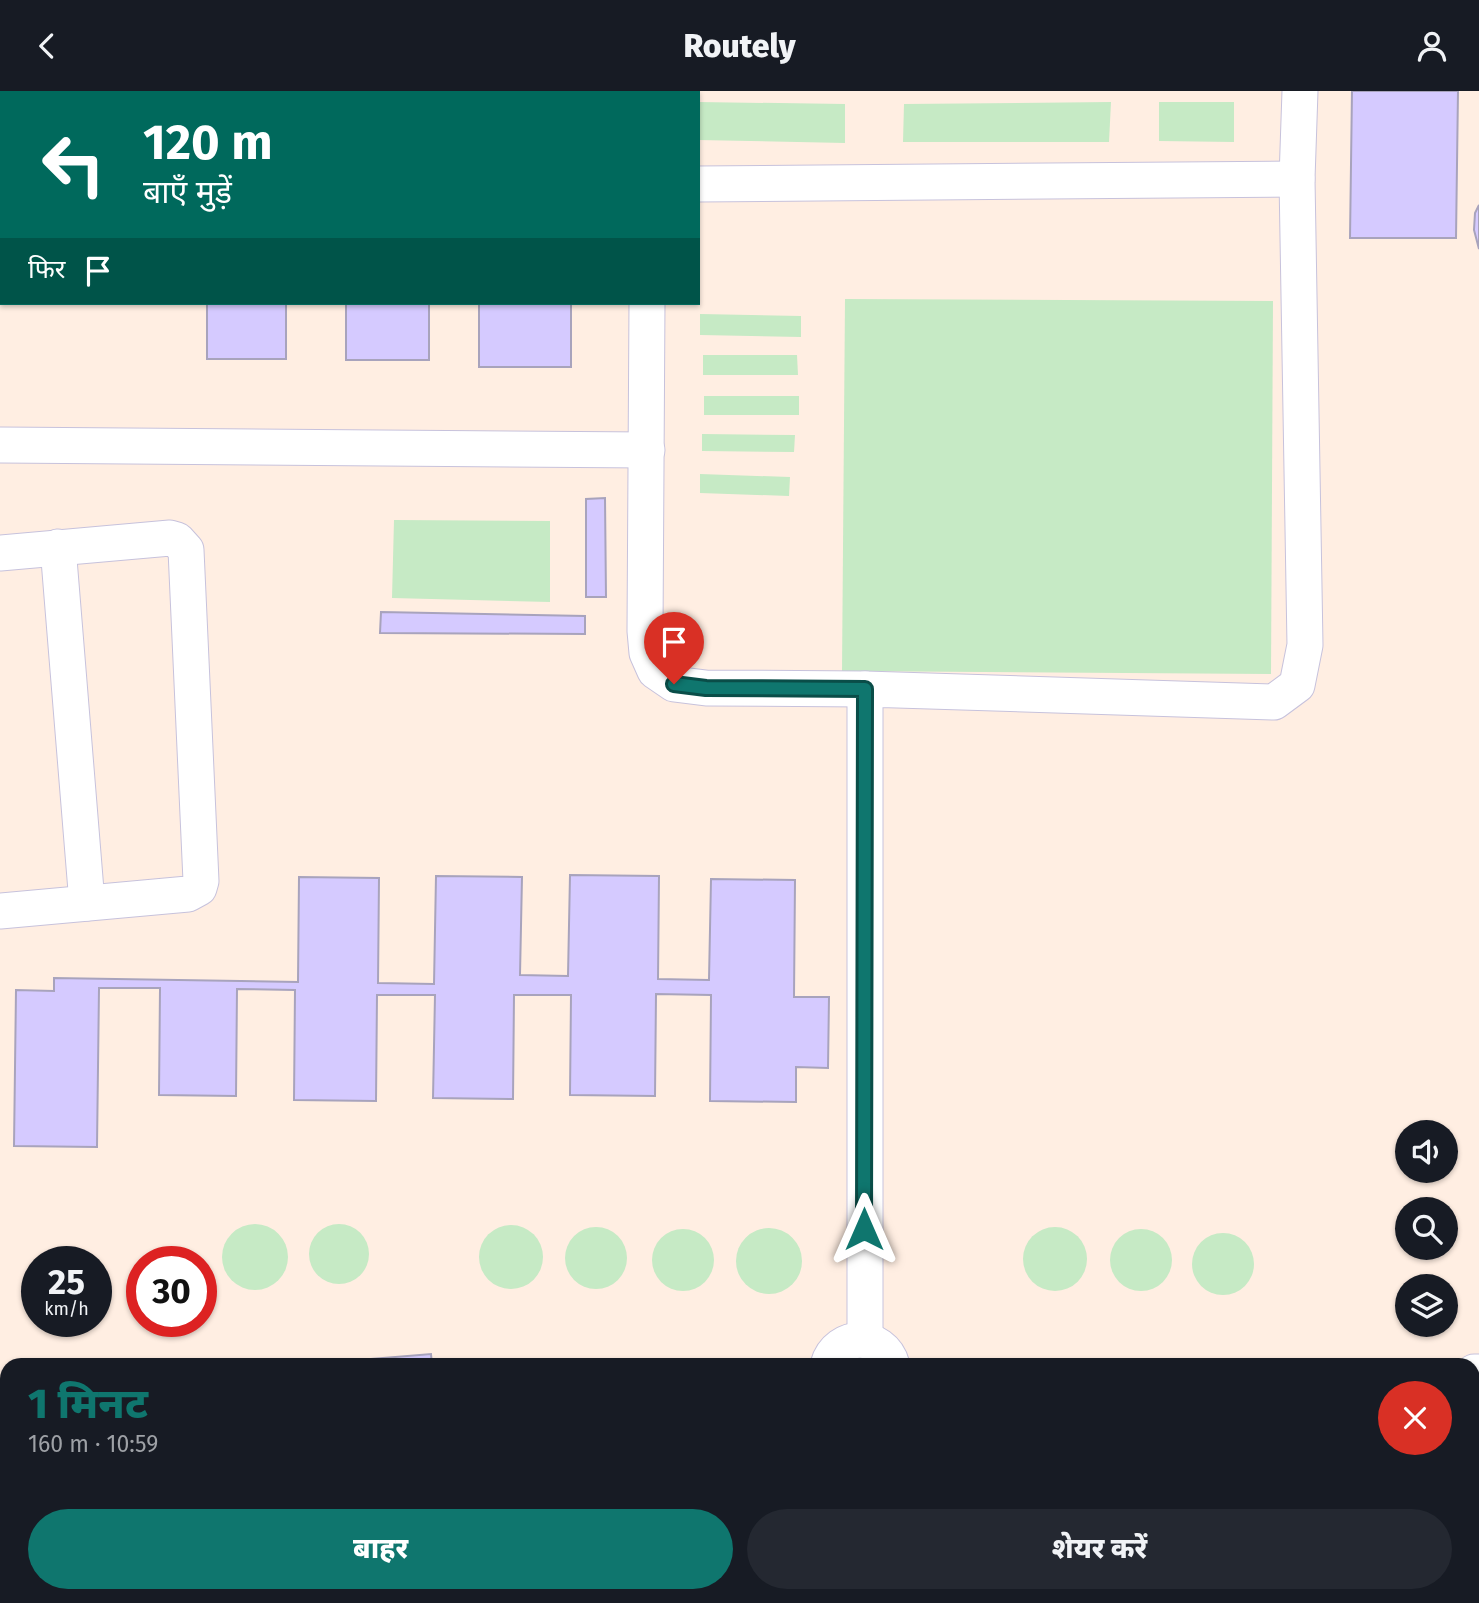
<!DOCTYPE html>
<html lang="hi">
<meta charset="utf-8">
<style>
body{margin:0;font-family:"Fira Sans","Noto Sans Devanagari",sans-serif;background:#242831;color:#f1f3f6;height:100vh;display:flex;flex-direction:column;font-size:26px;white-space:nowrap}
*{box-sizing:border-box;margin:0}
p{font-size:23px;color:#9ea1a6}
.icon{flex:none;width:38px;height:38px;fill:none;stroke:currentColor;stroke-width:2;stroke-linecap:round;stroke-linejoin:round}
.map{position:relative;flex:1;overflow:hidden}
.sheet{position:absolute;left:0px;top:1267px;width:1480px;height:245px;display:flex;flex-direction:column;background:#171b24;border-radius:21px 21px 0 0;box-shadow:0 2px 5px #0004}
.sheet>*{flex:none}
.top-card{position:absolute;left:0px;top:0px;width:700px;height:214px;box-shadow:0 2px 5px #0004;background:#00695c;color:#fff;overflow:hidden}
.buttons{position:absolute;left:1395px;top:1029px;display:grid;gap:14px}
.buttons a{display:grid;place-items:center;width:63px;height:63px;border-radius:50%;background:#171b24;box-shadow:0 2px 5px #0004;font-size:35px}
.speed{position:absolute;left:21px;top:1155px;display:flex;gap:14px;font-size:35px;font-weight:700;text-align:center}
.speed>*{display:grid;place-content:center;width:91px;height:91px;border-radius:50%;background:#171b24;box-shadow:0 2px 5px #0004;line-height:1}
.speed small{font-size:18px;font-weight:400}
.speed .limit{border:10px solid #d22;background:#fff;color:#111}
.pin{position:absolute;display:grid;place-items:center;width:60px;height:60px;color:#fff;margin:-72px -30px;border-radius:50% 50% 50% 0;rotate:-45deg;box-shadow:0 0 7px #0007}
.pin .icon{rotate:45deg}
.me{position:absolute;width:77px;margin:-38px;rotate:0deg;stroke-linejoin:round;filter:drop-shadow(0 0 5px #0008)}
.turn{display:flex;align-items:center;gap:24px;height:147px;padding:0 28px;font-size:32px}
.turn .icon{width:91px;height:91px;stroke-width:2.5}
.turn b{display:block;font-size:49px;line-height:60px}
.then{display:flex;align-items:center;height:66px;padding:0 28px;background:#0003;gap:14px;font-size:26px}
.round{display:grid;place-items:center;flex:none;width:74px;height:74px;border-radius:37px;background:#242831}
.overview{display:flex;align-items:center;justify-content:space-between;height:119px;padding:0 28px}
h1{font-size:42px;font-weight:800;line-height:52px;color:#0f766e}
.action{display:flex;gap:14px;margin-top:auto;padding:14px 28px}
.action a{flex:1;height:80px;border-radius:42px;background:#0f766e;color:#fff;font-size:28px;font-weight:800;line-height:80px;text-align:center}
.action a+a{background:#242831;color:#f1f3f6}
header{display:flex;justify-content:space-between;align-items:center;height:91px;padding:0 28px;background:#171b24;font-size:32px;font-weight:800}
.map>svg:first-child{display:block}
</style>
<header><svg class="icon" aria-label="back" viewBox="0 0 24 24"><path d="M15 5l-7 7 7 7"/></svg>Routely<svg class="icon" aria-label="person" viewBox="0 0 24 24"><circle cx="12" cy="8" r="4"/><path d="M4 21q1-7 8-7t8 7"/></svg></header>
<div class="map">
<svg width="1479" height="1512" viewBox="0 0 1479 1512">
<rect width="100%" height="100%" fill="#fbfbfb"/>
<path fill="#ffeee2" fill-rule="evenodd" d="M0,0h1479v1512h-1479zM2,2h696v210h-696zM1407,1041h39v39h-39zM1407,1118h39v39h-39zM37,1171h59v59h-59zM142,1171h59v59h-59zM1407,1195h39v39h-39zM7,1274h1467v231h-1467z"/>
<g fill="#c6eac5">
<path d="M698,11l147,2v39l-147,-3z"/>
<path d="M1111,11l-2,40h-206l1,-38z"/>
<path d="M1159,11h75v40l-75,-1z"/>
<path d="M845,208l428,2 -2,373 -429,-3z"/>
<path d="M700,223l101,2v21l-101,-2z"/>
<path d="M703,264h94l1,20h-95z"/>
<rect x="704" y="305" width="95" height="19"/>
<path d="M702,343l93,1 -1,17 -92,-1z"/>
<path d="M700,383l90,3 -1,19 -89,-3z"/>
<path d="M394,429l156,1v81l-158,-4z"/>
<circle cx="339" cy="1163" r="30"/>
<circle cx="255" cy="1166" r="33"/>
<circle cx="511" cy="1166" r="32"/>
<circle cx="1055" cy="1168" r="32"/>
<circle cx="596" cy="1167" r="31"/>
<circle cx="769" cy="1170" r="33"/>
<circle cx="1141" cy="1169" r="31"/>
<circle cx="683" cy="1169" r="31"/>
<circle cx="1223" cy="1173" r="31"/>
<rect x="949" y="1505" width="81" height="7"/>
<rect x="1061" y="1505" width="81" height="7"/>
<rect x="1162" y="1505" width="83" height="7"/>
</g>
<g fill="#d5caff" stroke="#a8a3bc" stroke-width="2">
<path d="M207,0h81l-81,2z"/>
<rect x="350" y="0" width="78" height="2"/>
<rect x="481" y="0" width="91" height="2"/>
<path d="M1352,0h106l-2,147h-106z"/>
<path d="M1479,114v44l-5,-19 1,-17z"/>
<rect x="207" y="212" width="79" height="56"/>
<rect x="346" y="212" width="83" height="57"/>
<rect x="479" y="212" width="92" height="64"/>
<path d="M605,407l1,99h-20v-98z"/>
<path d="M381,521l204,4v18l-205,-1z"/>
<path d="M570,784l89,1 -1,103 51,1 2,-101 84,1 -1,117h35l-1,71 -32,-1v35l-86,-1 1,-106 -55,-1 -1,102 -85,-1 1,-100h-57l-1,104 -80,-1 2,-103h-58l-1,106 -82,-1 1,-110 -58,-1 -1,107 -77,-1 1,-107h-61l-2,159 -83,-1 2,-156 38,1v-13l244,4 1,-105 80,1 -1,105 56,1 2,-108 86,1 -2,98 48,1z"/>
<path d="M431,1263l1,11h-97v-3z"/>
<path d="M7,1305v148h-7v-147z"/>
</g>
<g fill="none" stroke-linecap="round" stroke-linejoin="round">
<defs>
<g id="minor">
<path d="M647,0v2"/>
<path d="M698,93l599,-5"/>
<path d="M647,212l-2,328 2,22 8,18 19,13 32,4 159,1"/>
<path d="M0,354l647,5"/>
<path d="M58,456l29,356"/>
<path d="M0,462l170,-15 7,2 9,10 15,331 -2,7 -11,6 -188,17"/>
<path d="M865,1249v-651l409,13 23,-17 8,-40 -8,-466 3,-88"/>
<path d="M828,1274c9,-33 55,-33 64,0"/>
<path d="M1474,1281h5"/>
<path d="M859,1505v7"/>
<path d="M1291,1512v-7"/>
</g>
</defs>
<use href="#minor" stroke="#c7c2dc" stroke-width="37"/>
<use href="#minor" stroke="#fff" stroke-width="35"/>
</g>
<g fill="none" stroke-linecap="round" stroke-linejoin="round">
<defs>
<path id="route" d="M674,593l32,4 159,1 -1,540"/>
</defs>
<use href="#route" stroke="#0a4d48" stroke-width="18"/>
<use href="#route" stroke="#0f766e" stroke-width="12"/>
</g>
</svg>
<div class="buttons">
<a><svg class="icon" aria-label="sound" viewBox="0 0 24 24"><path d="M4 9h4l5-4v14l-5-4H4zM17 9q2 3 0 6"/></svg></a>
<a><svg class="icon" aria-label="search" viewBox="0 0 24 24"><circle cx="10" cy="10" r="6"/><path d="M15 15l6 6"/></svg></a>
<a><svg class="icon" aria-label="layers" viewBox="0 0 24 24"><path d="M12 4l9 5-9 5-9-5zM3 14l9 5 9-5"/></svg></a>
</div>
<div class="speed"><div>25<small>km/h</small></div><div class="limit">30</div></div>
<div class="pin" style="left:674px;top:593px;background:#d93025"><svg class="icon" aria-label="arrive" viewBox="0 0 24 24"><path d="M6 21V4h12l-3 4 3 4H6"/></svg></div>
<svg class="me" style="left:864px;top:1138px" viewBox="-20 -20 40 40"><path d="M0-17L14 15 0 8-14 15z" fill="#0f766e" stroke="#fff" stroke-width="4"/></svg>
<div class="top-card">
<div class="turn"><svg class="icon" aria-label="left" viewBox="0 0 24 24"><path d="M17 20v-9H6M10 6l-5 5 5 5"/></svg><div><b>120 m</b>बाएँ मुड़ें</div></div>
<div class="then">फिर<svg class="icon" aria-label="arrive" viewBox="0 0 24 24"><path d="M6 21V4h12l-3 4 3 4H6"/></svg></div>
</div>
<section class="sheet">
<div class="overview"><div><h1>1 मिनट</h1><p>160 m · 10:59</p></div><a class="round" style="background:#d93025;color:#fff"><svg class="icon" aria-label="close" viewBox="0 0 24 24"><path d="M6 6l12 12M18 6L6 18"/></svg></a></div>
<div class="action"><a>बाहर</a><a>शेयर करें</a></div>
</section>
</div>
